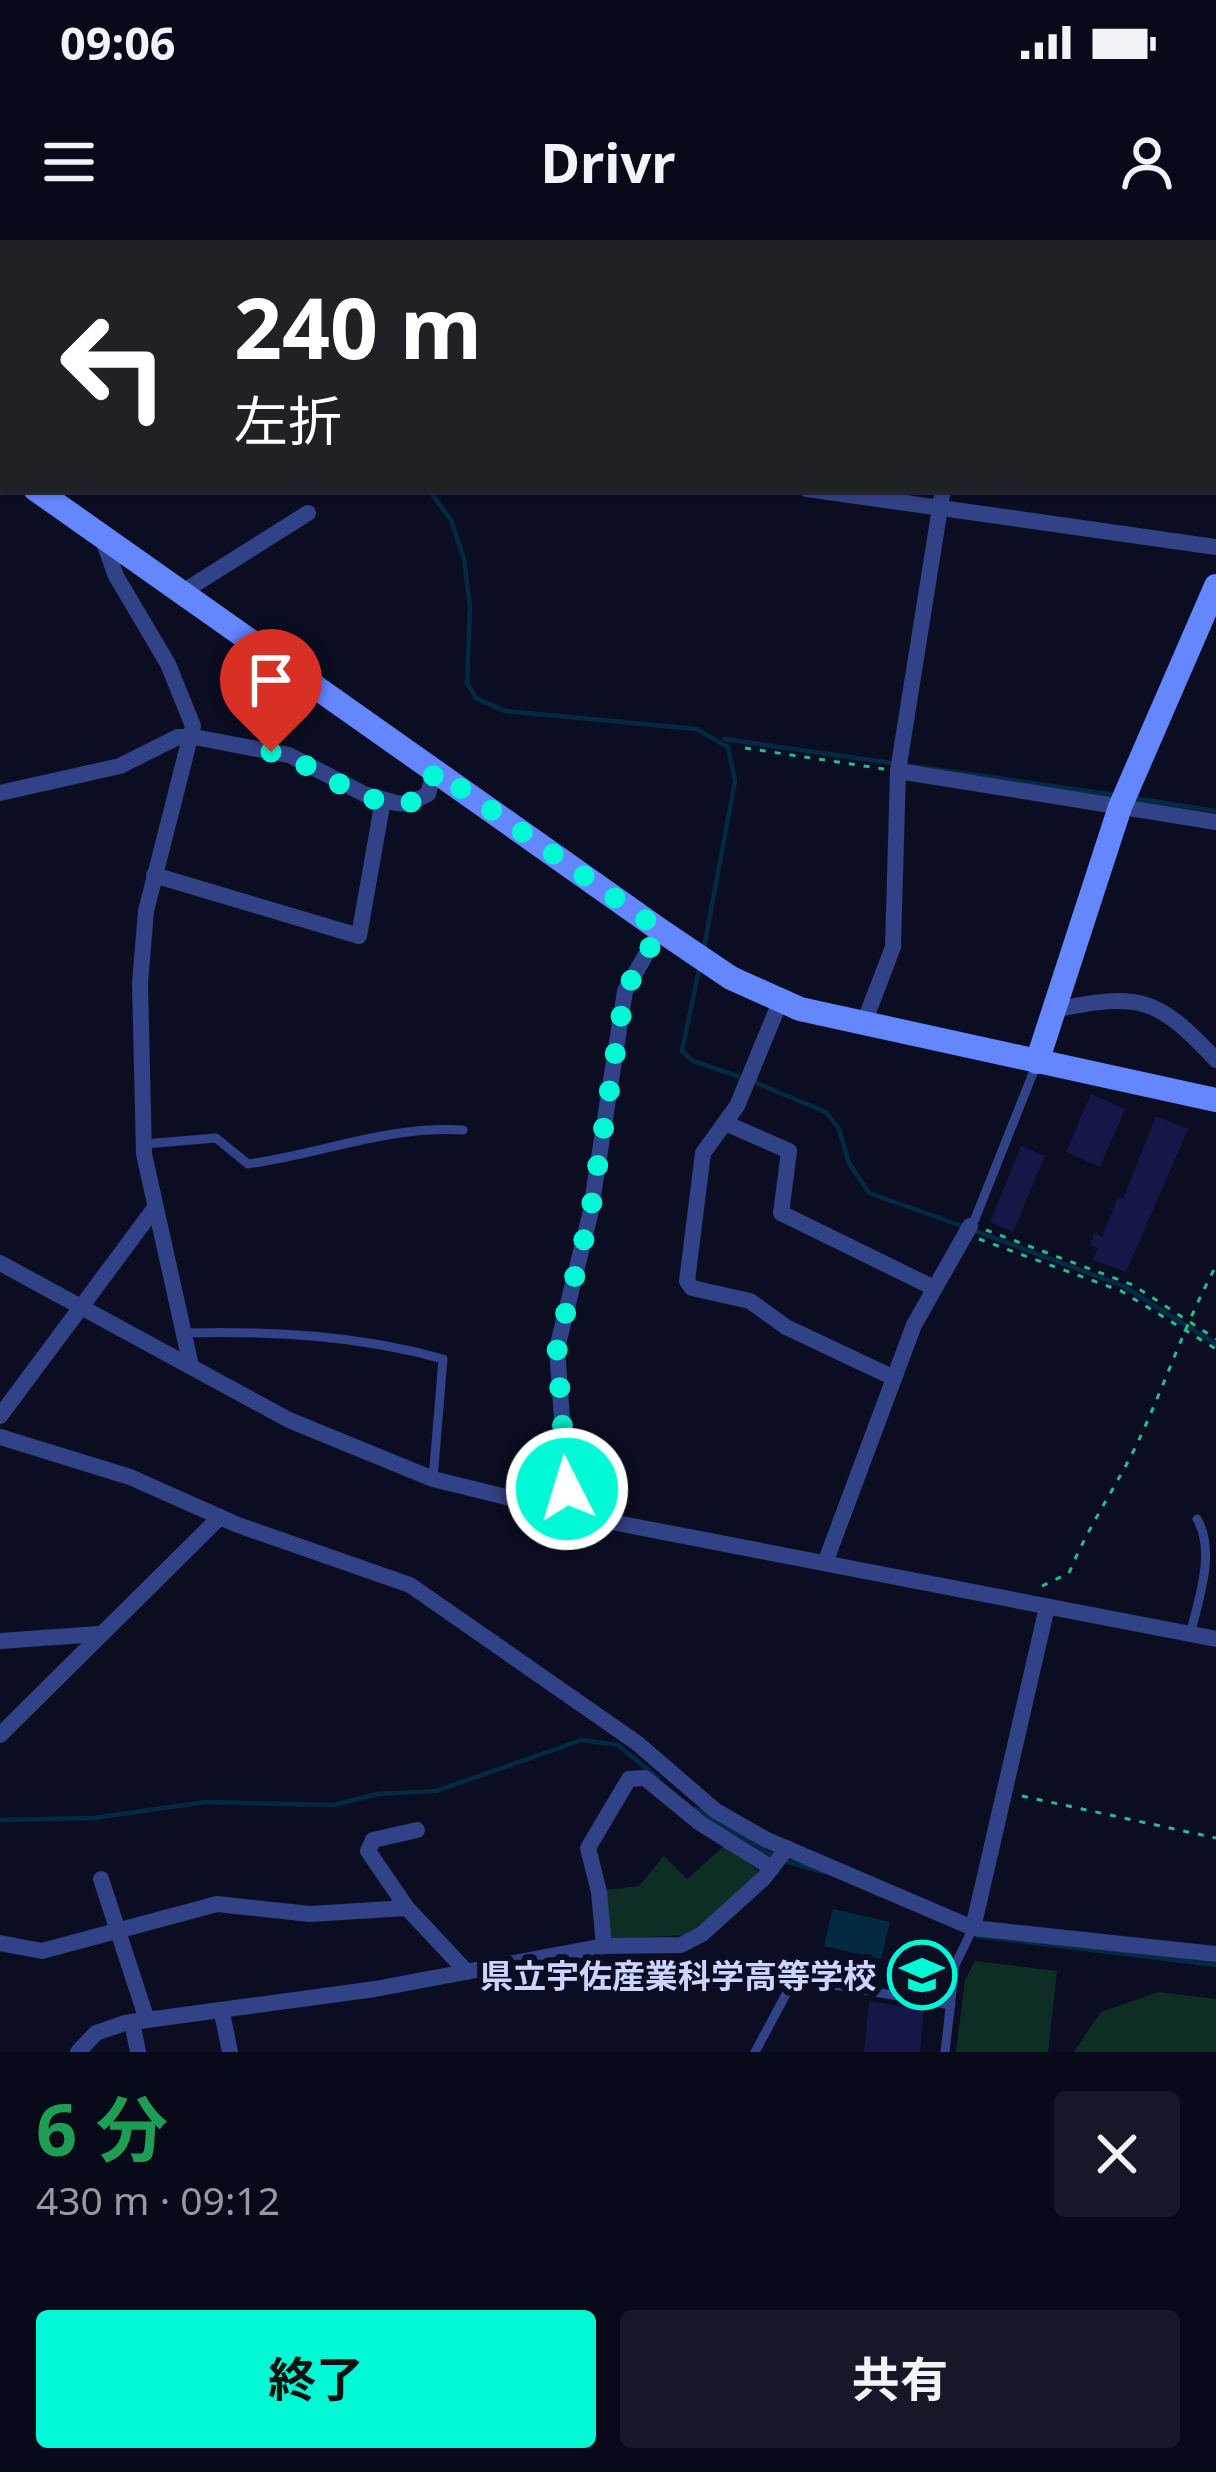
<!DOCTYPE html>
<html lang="ja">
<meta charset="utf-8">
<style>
body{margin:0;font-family:"Noto Sans","Noto Sans JP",sans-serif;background:#161827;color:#f1f3f6;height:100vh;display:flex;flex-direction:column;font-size:45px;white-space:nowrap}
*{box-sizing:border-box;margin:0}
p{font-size:39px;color:#989aa2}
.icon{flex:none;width:66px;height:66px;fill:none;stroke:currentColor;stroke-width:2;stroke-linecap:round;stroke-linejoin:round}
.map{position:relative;height:1812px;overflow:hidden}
.side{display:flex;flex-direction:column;background:#080a1a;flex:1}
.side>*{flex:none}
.guide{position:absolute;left:0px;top:0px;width:1218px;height:252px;box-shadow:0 3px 9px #0004,0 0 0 3px #292b39;background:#202124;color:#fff;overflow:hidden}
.pin{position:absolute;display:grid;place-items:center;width:102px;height:102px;color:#fff;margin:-123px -51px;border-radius:50% 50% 50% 0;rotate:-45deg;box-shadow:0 0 12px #0007}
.pin .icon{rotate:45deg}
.me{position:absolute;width:132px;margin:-66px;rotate:355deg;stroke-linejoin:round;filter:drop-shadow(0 0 9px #0008)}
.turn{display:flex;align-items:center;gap:42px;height:252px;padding:0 36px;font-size:54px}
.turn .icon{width:156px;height:156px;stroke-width:2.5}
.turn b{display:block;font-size:84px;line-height:102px}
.round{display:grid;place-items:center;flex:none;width:126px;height:126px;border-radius:12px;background:#161827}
.summary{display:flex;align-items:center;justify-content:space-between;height:204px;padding:0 36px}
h1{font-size:72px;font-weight:700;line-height:90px;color:#1e9e55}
.action{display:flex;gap:24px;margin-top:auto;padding:24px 36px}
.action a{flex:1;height:138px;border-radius:12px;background:#00f8d5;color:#111;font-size:48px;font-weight:700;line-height:138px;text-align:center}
.action a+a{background:#161827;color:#f1f3f6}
.status{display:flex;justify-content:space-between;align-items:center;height:84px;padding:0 60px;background:#080a1a;direction:ltr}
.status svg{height:33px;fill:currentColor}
header{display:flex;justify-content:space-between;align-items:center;height:156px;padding:0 36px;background:#080a1a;font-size:54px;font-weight:700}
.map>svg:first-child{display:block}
</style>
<div class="status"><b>09:06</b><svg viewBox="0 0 49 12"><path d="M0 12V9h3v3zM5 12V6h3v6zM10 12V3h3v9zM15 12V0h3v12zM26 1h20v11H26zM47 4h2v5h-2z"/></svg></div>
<header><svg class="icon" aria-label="menu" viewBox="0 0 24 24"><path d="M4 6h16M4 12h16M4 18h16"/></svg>Drivr<svg class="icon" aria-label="person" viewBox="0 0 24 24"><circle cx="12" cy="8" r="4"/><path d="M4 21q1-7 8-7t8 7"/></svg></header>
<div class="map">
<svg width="1216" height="1812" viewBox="0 0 1216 1812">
<rect width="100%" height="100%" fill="#0b0d23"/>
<g fill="#0e2e25">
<path d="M724,1606l34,24 2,7 -72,58 -79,4 -4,-49 34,-4 25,-30 23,23z"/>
<path d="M975,1721l82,10 -9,81h-92l9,-72z"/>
<path d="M1158,1752l58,7v53h-142l27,-40z"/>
</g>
<path fill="#042a43" d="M833,1669l57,13 -9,37 -57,-13z"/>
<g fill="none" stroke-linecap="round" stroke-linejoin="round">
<g stroke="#042a43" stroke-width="4.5">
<path d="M0,32l3,1"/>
<path d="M428,249l23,31 13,39 6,48 -3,76 9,15 29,13 191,18 32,18 7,34 -31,167"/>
<path d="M724,499l391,56"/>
<path d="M1133,558l83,13"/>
<path d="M700,725l-18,86 11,10 50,17"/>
<path d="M754,842l72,30 13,17 10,34 20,30 93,33"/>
<path d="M973,990l150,56 93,58"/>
<path d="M695,1568l77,47"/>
<path d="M0,1580l94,-2 111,-16 128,3 45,-11 58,-3 146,-51 36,5 40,33"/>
<path d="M782,1620l41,12"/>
<path d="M978,1696l238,29"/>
</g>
</g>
<g fill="#151746">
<path d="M1091,854l34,15 -25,58 -34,-15z"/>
<path d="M1156,876l32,13 -62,143 -33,-12 5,-12 -8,-3 4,-12 8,4 16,-40 5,2z"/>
<path d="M1021,906l24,10 -32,76 -23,-10z"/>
<path d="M869,1761l55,9 -4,42h-56z"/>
</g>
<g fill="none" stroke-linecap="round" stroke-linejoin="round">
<g stroke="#21bf90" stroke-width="3" stroke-dasharray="6 9" stroke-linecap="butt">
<path d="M745,508l139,21"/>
<path d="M986,990l147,55 83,54"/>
<path d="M979,999l142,52 95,58"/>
<path d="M1042,1346l27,-13c20,-48 44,-81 66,-125 29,-60 49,-123 81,-182"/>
<path d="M1022,1556l194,42"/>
</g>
<g stroke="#314287" stroke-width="9">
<path d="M144,904l72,-6 32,26c74,-10 141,-39 215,-34"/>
<path d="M975,979l62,-156"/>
<path d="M185,1093c88,-2 173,2 258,26l-10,120"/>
<path d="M1190,1395c9,-37 26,-84 7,-116"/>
<path d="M755,1812l36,-67 8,-6 152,26"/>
<path d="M945,1812l10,-87 18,-37"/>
</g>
<g stroke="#314287" stroke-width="16">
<path d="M173,0l4,3"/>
<path d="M1184,0l4,3"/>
<path d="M281,3l2,-3"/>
<path d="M982,3l1,-3"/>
<path d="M1215,89l1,1"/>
<path d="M807,249l409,58"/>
<path d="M102,297l14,39 52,88 25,62 -47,185 -6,72 4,171 47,212"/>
<path d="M181,353l127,-80"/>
<path d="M898,531l318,51"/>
<path d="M0,553l120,-27 58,-29h16l95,18 75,39 32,9 13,1 19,-10 7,-24"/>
<path d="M154,635l205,61 24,-136"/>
<path d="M780,762l-43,104 -34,47 -16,128 5,7 58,13 36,26 106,50"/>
<path d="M1054,770c86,-18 103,-13 162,50"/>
<path d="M864,783l29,-76 5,-176 45,-282"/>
<path d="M725,883l64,28 -8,62 151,74"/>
<path d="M0,1023l289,157 144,59 163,40 620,120"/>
<path d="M0,1176l154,-207"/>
<path d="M0,1197l130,40 108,48 172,60 227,158 79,68 49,28 208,89 243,26"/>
<path d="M567,1249l-10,-141 33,-133 35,-224 35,-61"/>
<path d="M524,1263l13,-15c34,-2 58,6 78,34"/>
<path d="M825,1323l89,-238 56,-99"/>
<path d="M0,1401l98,-7"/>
<path d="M0,1495l220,-218"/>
<path d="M417,1590l-44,10 -5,11 39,57 60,64"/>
<path d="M101,1639l46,141"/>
<path d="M973,1688l74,-321"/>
<path d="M0,1703l42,8 175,-47 93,10 97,-6"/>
<path d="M604,1706l-5,-54 -11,-44 41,-69 16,-1 55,45 72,45"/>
<path d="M222,1773l8,39"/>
<path d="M132,1782l6,30"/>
<path d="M78,1812l18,-19 29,-10 250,-34 229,-43 77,-1 21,-11 62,-56 23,-30"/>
</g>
<g stroke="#6486ff" stroke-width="24">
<path d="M0,224l3,2"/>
<path d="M35,249l625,441 71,48 69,31 416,91"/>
<path d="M1037,822l83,-255 96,-221"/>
</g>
</g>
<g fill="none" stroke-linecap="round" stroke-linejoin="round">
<path stroke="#00f8d5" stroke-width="21" stroke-dasharray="0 37.8" d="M271,512c47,9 111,76 157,42l7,-24 225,160 -35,61 -35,224 -33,133 10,141"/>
</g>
<defs>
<symbol id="school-ring" viewBox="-11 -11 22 22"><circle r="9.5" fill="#0b0d23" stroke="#00f8d5" stroke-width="1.5"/><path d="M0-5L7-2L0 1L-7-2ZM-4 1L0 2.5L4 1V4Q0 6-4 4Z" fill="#00f8d5"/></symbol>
</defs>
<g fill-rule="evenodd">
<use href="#school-ring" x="884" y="1697" width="76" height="76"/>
</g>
<g text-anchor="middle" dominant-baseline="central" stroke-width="12" stroke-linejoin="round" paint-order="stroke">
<g font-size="33" font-weight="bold" fill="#cdd4ff" stroke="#0b0d23" text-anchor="end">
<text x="876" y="1735">県立宇佐産業科学高等学校</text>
</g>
</g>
</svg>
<div class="pin" style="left:271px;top:512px;background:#d93025"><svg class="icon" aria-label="arrive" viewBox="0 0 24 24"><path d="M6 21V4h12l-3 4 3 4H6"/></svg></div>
<svg class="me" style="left:567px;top:1249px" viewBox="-20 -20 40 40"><circle r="17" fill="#00f8d5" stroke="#fff" stroke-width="3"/><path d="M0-11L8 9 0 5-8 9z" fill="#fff"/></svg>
<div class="guide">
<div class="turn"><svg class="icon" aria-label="left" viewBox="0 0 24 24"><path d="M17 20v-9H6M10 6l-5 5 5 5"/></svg><div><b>240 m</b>左折</div></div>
</div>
</div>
<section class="side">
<div class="summary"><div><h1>6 分</h1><p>430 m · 09:12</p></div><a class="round"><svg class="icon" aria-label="close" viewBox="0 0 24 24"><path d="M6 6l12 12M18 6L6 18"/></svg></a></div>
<div class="action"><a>終了</a><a>共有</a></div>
</section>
